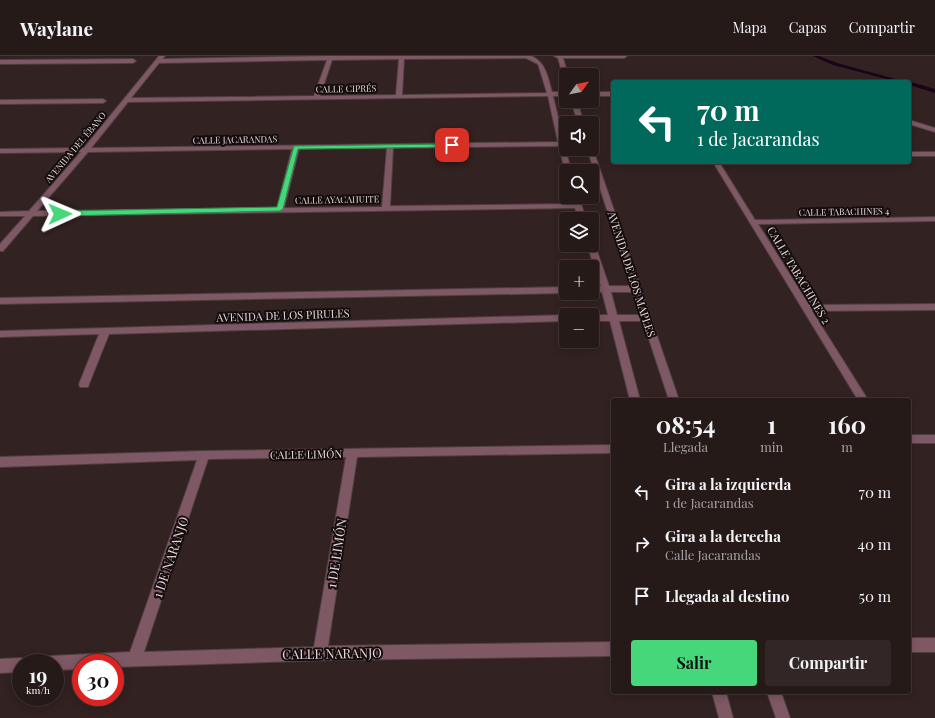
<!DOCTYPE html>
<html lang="es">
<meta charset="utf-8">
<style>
body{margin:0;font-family:"Playfair Display",serif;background:#322726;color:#f1f3f6;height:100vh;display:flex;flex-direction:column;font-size:15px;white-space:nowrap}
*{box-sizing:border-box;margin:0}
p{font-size:13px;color:#a4a1a2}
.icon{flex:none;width:22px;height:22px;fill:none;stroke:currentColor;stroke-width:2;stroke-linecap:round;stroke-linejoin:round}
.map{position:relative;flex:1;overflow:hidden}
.drawer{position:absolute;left:611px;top:342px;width:300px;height:296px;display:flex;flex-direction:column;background:#261a19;border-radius:4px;box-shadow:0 2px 10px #0003,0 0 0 1px #423838}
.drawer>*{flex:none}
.banner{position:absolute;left:611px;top:24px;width:300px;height:84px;border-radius:4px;box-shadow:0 2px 10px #0003,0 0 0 1px #423838;background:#00695c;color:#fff;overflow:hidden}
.needle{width:26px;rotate:57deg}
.tools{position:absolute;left:559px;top:12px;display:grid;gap:8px}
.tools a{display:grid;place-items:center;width:40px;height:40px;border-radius:4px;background:#261a19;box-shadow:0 2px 10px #0003,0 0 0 1px #423838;font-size:20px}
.speed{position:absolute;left:12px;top:598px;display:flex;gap:8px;font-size:20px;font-weight:700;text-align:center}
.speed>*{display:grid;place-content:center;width:52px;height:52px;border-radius:50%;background:#261a19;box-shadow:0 2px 10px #0003,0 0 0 1px #423838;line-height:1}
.speed small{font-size:10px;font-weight:400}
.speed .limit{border:6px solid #d22;background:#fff;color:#111}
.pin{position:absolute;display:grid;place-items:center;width:34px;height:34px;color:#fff;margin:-17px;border-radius:8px;box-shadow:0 2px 6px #0006}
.me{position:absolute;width:44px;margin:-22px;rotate:89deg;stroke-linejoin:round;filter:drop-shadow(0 0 3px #0008)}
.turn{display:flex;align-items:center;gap:14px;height:84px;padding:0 20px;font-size:18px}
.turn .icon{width:52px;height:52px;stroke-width:2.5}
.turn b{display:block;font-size:28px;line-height:34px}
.eta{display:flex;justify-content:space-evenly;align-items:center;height:68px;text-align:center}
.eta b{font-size:24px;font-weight:700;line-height:28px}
.action{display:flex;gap:8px;margin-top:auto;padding:8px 20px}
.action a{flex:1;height:46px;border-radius:4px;background:#45d77a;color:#111;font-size:16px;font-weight:700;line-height:46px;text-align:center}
.action a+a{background:#322726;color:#f1f3f6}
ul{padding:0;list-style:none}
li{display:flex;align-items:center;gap:12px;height:52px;padding:0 20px}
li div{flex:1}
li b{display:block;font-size:15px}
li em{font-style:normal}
header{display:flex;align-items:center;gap:24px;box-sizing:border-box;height:56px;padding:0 20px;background:#261a19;border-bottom:1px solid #423838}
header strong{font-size:19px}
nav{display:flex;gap:22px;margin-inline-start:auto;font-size:14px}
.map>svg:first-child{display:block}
</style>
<header>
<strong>Waylane</strong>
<nav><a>Mapa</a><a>Capas</a><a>Compartir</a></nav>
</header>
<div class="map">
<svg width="935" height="662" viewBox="0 0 935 662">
<rect width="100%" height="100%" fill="#322221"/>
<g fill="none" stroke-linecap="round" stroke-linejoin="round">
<g fill="#1b0318" fill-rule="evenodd">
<path d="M813,0h6l18,7 69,19h-8l-65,-17z"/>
<path d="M907,26h4l24,7v4l-26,-8v-3z"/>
</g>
<defs>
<g id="minor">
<path d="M159,0h6l-3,3 168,-3h201c15,6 17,22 21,36h14v4h-13l11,46h2l-1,4 6,25h-5v2l-1,-2 -6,-25 -166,2 -3,58 184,-2 -3,-7h8l7,22h-8l-3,-11 -542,8 -30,35h-3v-7l25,-28h-25v-4l29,-1 52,-59 -81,1v-4l84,-1zM526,2l12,6 9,29 -145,2 2,-36zM399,3l-3,36 -76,1 12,-36zM327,4l-13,36 -183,2 28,-35zM548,40l10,46 -467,6 37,-46zM387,92l-5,59 -98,1 15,-59zM292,93l-15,59 -240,3 51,-59z"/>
<path d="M554,0h73l-3,2h-61l5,17h-2v3l-3,-2 -5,-18z"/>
<path d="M0,4l133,-1 3,2 -3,2 -133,1z"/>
<rect x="592" y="36" width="21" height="4"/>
<path d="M0,44l103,-1 3,2 -3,2 -103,1z"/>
<path d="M571,45h6l7,22h-6z"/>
<path d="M909,64l26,8v4l-26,-8z"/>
<path d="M592,92l1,1 86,251h-10l-26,-79h-24l21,79h-10l-20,-79h-18v-6h16l-6,-23h-10v-6h9l-14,-41h5v-2l3,2 14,41h23l-45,-137h5zM611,236h22l8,23h-24z"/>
<rect x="909" y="96" width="26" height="4"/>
<path d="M713,106h6l36,58 180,-3v4l-177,3 51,81 126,-1v6l-123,1 56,89h-10z"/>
<path d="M566,231v6l-566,11v-6z"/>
<path d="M566,259v6l-457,13 -20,50 -1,3h-8l-1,-3 20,-50 -99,3v-6z"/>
<rect x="909" y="379" width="26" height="8"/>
<path d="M613,389v8l-256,4 -29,189 285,-4v14l-281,4 -217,7v-4h-34v6l-26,1v-7h-12l2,-5 5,-2 80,-4 67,-192 -197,7v-10l204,-6zM346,401l-32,190 -170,5 64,-193z"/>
<rect x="909" y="582" width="26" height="14"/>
<path d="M21,602l5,2 1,3h-6v9l-21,1v-14z"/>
<path d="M712,636h14l7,26h-14z"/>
<path d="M767,636h14l9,26h-14z"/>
</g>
</defs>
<use href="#minor" stroke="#4f3f3e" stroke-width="2"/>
<use href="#minor" fill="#7e5864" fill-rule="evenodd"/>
</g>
<path fill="#45d77a" stroke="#2d8c4f" d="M452,88l3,1 -1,2 -156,2 -15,60 -3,2 -220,5 -3,-2 3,-3 217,-4 17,-61z"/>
<g text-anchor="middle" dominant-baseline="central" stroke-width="4" stroke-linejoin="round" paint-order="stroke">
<g font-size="9" fill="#e5d9d8" stroke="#150d0d">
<text transform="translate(346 32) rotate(-1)">CALLE CIPRÉS</text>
<text transform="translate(235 83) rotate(-1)">CALLE JACARANDAS</text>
<text transform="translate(75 91) rotate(-50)">AVENIDA DEL ÉBANO</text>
<text transform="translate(337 143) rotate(-1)">CALLE AYACAHUITE</text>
<text transform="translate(844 155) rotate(-1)">CALLE TABACHINES 4</text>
</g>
<g font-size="11" fill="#e5d9d8" stroke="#150d0d">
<text transform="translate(632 218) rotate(72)">AVENIDA DE LOS MAPLES</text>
<text transform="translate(799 219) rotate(59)">CALLE TABACHINES 2</text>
<text transform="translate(283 259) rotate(-2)">AVENIDA DE LOS PIRULES</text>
<text transform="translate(306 398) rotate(-1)">CALLE LIMÓN</text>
</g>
<g font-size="13" fill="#e5d9d8" stroke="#150d0d">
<text transform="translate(336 497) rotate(-81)">1 DE LIMÓN</text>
<text transform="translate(170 501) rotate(-71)">1 DE NARANJO</text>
<text transform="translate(332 597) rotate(-1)">CALLE NARANJO</text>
</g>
</g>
</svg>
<div class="tools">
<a><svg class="needle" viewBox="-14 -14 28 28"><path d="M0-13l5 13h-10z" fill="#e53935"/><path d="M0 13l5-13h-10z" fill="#a4a1a2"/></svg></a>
<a><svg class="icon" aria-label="sound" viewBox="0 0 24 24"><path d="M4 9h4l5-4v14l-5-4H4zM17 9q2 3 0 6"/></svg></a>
<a><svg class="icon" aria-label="search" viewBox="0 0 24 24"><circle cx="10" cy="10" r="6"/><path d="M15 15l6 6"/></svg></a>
<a><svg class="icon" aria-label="layers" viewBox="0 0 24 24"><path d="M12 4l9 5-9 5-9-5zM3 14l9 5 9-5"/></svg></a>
<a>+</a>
<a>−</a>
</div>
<div class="speed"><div>19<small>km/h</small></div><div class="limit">30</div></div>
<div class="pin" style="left:452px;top:89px;background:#d93025"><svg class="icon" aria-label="arrive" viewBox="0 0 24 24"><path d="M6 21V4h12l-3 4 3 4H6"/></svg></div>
<svg class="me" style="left:60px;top:158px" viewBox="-20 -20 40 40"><path d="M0-17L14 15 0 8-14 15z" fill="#45d77a" stroke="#fff" stroke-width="4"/></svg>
<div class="banner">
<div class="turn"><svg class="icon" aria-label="left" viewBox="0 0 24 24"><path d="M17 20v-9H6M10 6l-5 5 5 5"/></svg><div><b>70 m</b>1 de Jacarandas</div></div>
</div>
<section class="drawer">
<div class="eta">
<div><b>08:54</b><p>Llegada</p></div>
<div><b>1</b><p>min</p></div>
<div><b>160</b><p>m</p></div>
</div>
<ul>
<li><svg class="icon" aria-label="left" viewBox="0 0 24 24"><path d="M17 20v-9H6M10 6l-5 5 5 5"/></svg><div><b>Gira a la izquierda</b><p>1 de Jacarandas</p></div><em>70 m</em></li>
<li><svg class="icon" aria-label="right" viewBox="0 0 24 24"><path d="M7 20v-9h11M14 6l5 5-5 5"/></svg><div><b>Gira a la derecha</b><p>Calle Jacarandas</p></div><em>40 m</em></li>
<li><svg class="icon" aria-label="arrive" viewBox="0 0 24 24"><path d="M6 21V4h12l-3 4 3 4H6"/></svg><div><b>Llegada al destino</b></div><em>50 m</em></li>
</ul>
<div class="action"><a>Salir</a><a>Compartir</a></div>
</section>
</div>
